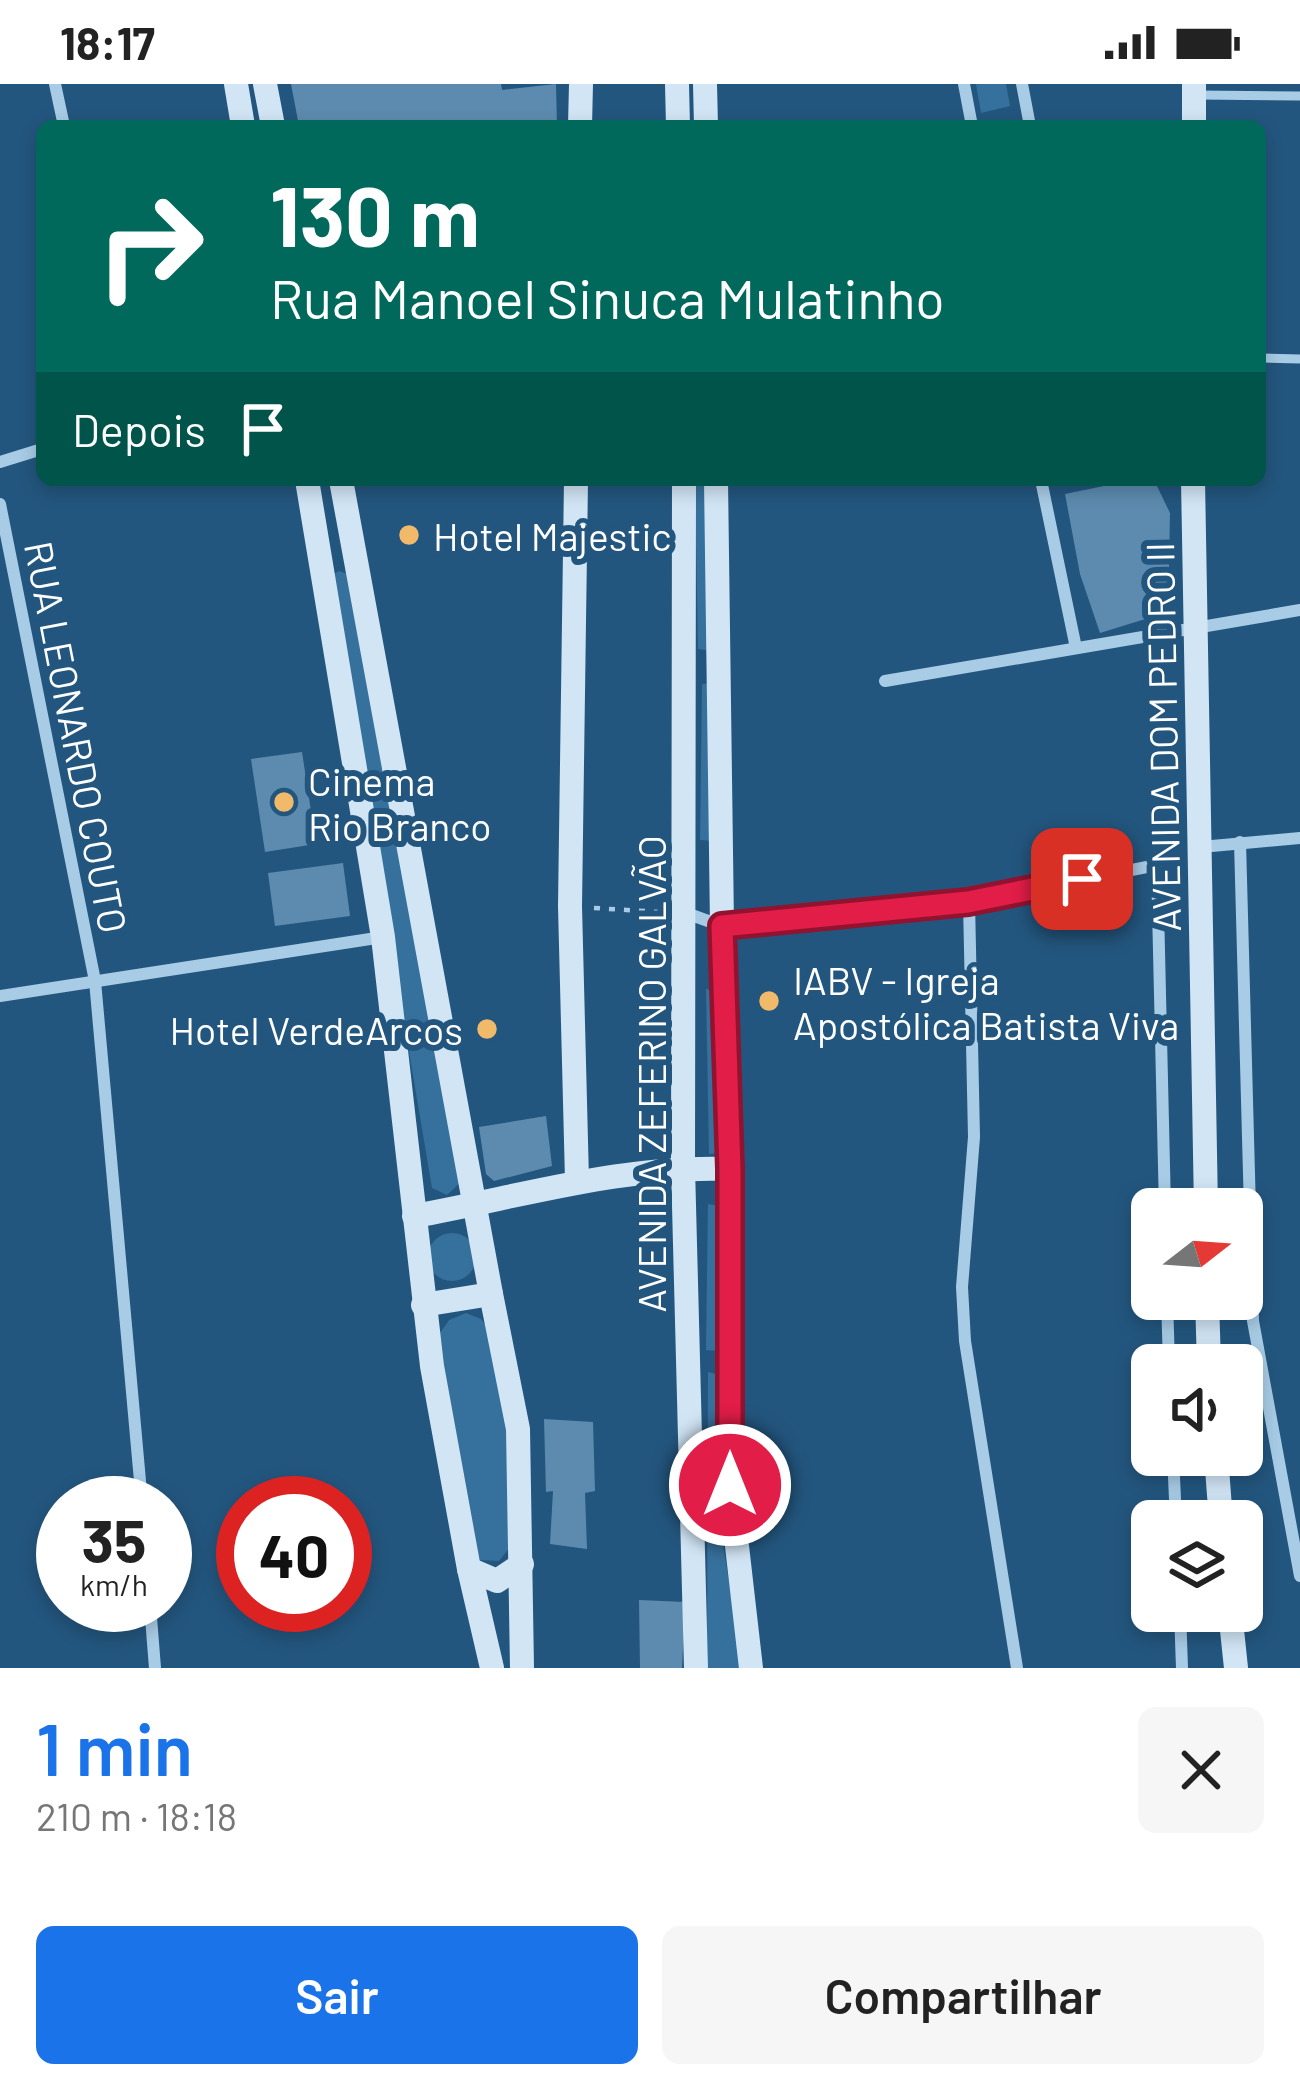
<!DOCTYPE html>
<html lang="pt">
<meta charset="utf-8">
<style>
body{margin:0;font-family:Barlow,sans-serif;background:#f6f6f6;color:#222;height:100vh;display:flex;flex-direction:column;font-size:45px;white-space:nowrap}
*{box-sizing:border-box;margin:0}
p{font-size:39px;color:#767676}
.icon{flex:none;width:66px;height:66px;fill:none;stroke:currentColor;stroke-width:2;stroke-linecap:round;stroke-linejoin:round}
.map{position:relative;height:1584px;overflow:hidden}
.drawer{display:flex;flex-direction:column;background:#fff;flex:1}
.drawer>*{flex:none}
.banner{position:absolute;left:36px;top:36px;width:1230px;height:366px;border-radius:18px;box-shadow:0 6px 18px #0003;background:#00695c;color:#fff;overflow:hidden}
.needle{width:78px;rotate:73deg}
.fabs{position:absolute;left:1131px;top:1104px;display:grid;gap:24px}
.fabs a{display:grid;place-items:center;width:132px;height:132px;border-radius:18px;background:#fff;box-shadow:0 6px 18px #0003;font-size:60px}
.speed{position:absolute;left:36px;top:1392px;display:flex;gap:24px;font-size:60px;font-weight:700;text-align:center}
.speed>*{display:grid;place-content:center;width:156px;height:156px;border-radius:50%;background:#fff;box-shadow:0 6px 18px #0003;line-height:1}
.speed small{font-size:30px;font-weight:400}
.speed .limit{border:18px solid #d22;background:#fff;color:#111}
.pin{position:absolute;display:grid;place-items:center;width:102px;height:102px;color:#fff;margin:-51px;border-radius:24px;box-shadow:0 6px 18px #0006}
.me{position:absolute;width:132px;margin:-66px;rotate:0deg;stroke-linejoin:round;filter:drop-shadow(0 0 9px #0008)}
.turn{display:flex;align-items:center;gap:42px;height:252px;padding:0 36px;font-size:54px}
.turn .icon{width:156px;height:156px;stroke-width:2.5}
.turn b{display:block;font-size:84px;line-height:102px}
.then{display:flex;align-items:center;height:114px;padding:0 36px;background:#0003;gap:24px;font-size:45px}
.round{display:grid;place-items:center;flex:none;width:126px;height:126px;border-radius:18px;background:#f6f6f6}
.summary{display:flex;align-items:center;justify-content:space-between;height:204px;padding:0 36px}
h1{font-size:72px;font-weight:600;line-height:90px;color:#1a73e8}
.button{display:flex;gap:24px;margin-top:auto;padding:24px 36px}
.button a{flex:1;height:138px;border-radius:18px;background:#1a73e8;color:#fff;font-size:48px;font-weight:600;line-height:138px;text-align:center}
.button a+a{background:#f6f6f6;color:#222}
.status{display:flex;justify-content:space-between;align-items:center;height:84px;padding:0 60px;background:#fff;direction:ltr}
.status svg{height:33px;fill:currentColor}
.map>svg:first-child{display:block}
</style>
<div class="status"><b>18:17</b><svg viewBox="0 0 49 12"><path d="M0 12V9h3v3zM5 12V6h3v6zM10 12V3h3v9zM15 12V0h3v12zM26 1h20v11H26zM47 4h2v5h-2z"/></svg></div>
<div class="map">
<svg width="1300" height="1584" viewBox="0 0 1300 1584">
<rect width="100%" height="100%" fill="#23567e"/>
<g fill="#36709c">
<path d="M976,0h30l4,22 -29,7z"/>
<path d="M709,399l3,168 -14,-2 -3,-165z"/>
<path d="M339,487l12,4 110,607 -14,13 -15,-7 -103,-611z"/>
<path d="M715,599l2,158 -17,-1 2,-156z"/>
<path d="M706,905l14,2 2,162 -13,1z"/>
<path d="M708,1120l11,2v145l-13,-1z"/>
<circle cx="452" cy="1173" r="24"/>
<path d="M466,1229l15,6 11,14 14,89 5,124 -12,15 -19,-1 -8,-15 -34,-209 11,-16z"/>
<path d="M708,1288l8,2 -1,121 28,173h-36z"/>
</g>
<g fill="#5c8baf">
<path d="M291,0h210l1,6 54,-6 1,42h-258z"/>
<path d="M1133,396l22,2 15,31 -2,99 -68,21 -20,-59 -15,-80z"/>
<path d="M302,668l14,92 -51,8 -14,-93z"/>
<path d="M343,779l7,53 -75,10 -7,-53z"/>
<path d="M546,1032l6,50 -58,15 -8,-7 -7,-47z"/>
<path d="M544,1335l49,3 2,69 -10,2 2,56 -37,-5 3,-53 -7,1z"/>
<path d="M639,1516l46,2 -3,66h-42z"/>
</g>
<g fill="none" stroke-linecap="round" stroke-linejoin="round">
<path stroke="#a8cce6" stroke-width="4.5" stroke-dasharray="6 9" stroke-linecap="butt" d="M594,824l66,4"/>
<g stroke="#a8cce6" stroke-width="9">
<path d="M1197,11l103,1"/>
<path d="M1260,274l40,1"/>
</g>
<g stroke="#a8cce6" stroke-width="12">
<path d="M55,0l9,42"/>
<path d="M964,0l8,42"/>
<path d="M1022,0l8,42"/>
<path d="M0,378l42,-13"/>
<path d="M1041,396l35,168"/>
<path d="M0,420l95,477 47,522"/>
<path d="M885,597l415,-71"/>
<path d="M1240,758l13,479 47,255"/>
<path d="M1201,763l99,-9"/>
<path d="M969,818l5,235 -12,150 3,54 52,327"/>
<path d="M686,829l36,13 247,-24 188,-37 8,344"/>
<path d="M0,912l383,-59"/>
<path d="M1167,1215l2,66"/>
<path d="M1173,1371l3,66"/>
<path d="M150,1521l5,63"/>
<path d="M1180,1527l2,57"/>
</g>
<g stroke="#d1e5f5" stroke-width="24">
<path d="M236,0l7,42"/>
<path d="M265,0l8,42"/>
<path d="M677,0l1,42"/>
<path d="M705,0l1,42"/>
<path d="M580,42l1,-42"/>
<path d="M1194,42v-42"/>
<path d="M307,396l76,457 49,429 37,203 23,99"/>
<path d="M341,396l150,814 27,135 4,239"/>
<path d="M576,396l-6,426 7,274"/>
<path d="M684,396l-1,687 13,501"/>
<path d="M716,396l6,446 8,243v316l21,183"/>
<path d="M1193,396l13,729"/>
<path d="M414,1132c106,-19 208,-51 316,-47"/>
<path d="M1207,1215l2,66"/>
<path d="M423,1221l68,-11"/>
<path d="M1216,1371l5,66"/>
<path d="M469,1485l28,12 25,-17"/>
<path d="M1230,1527l6,57"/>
</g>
</g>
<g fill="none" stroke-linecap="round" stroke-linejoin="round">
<defs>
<path id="route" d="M730,1401v-316l-8,-243 246,-24 114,-23"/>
</defs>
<use href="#route" stroke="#92132f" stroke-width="30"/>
<use href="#route" stroke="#e11d48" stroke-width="21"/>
</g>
<g fill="#f1ba6b" stroke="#23567e" stroke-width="4.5">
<circle cx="409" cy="451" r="12"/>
<circle cx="284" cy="718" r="12"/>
<circle cx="769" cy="917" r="12"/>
<circle cx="487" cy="945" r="12"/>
</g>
<g text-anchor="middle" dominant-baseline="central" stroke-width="12" stroke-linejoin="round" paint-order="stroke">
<g font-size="39" fill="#fff" stroke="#23567e" text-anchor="start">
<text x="433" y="451">Hotel Majestic</text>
<text x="308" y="696">Cinema<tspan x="308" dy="45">Rio Branco</tspan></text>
<text x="793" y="895">IABV - Igreja<tspan x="793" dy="45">Apostólica Batista Viva</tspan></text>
<text x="463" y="945" text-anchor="end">Hotel VerdeArcos</text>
</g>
<g font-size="39" fill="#fff" stroke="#23567e">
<text transform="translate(77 653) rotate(79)">RUA LEONARDO COUTO</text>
<text transform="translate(1162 653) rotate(-91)">AVENIDA DOM PEDRO II</text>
<text transform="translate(650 990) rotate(-90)">AVENIDA ZEFERINO GALVÃO</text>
</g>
</g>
</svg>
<div class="fabs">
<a><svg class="needle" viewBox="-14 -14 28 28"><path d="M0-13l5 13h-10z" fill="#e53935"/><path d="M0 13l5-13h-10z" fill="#767676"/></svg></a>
<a><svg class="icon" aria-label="sound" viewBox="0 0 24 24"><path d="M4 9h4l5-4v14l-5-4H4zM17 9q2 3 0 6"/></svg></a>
<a><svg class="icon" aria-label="layers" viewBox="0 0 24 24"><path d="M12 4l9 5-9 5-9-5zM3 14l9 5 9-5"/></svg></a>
</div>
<div class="speed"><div>35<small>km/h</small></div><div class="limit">40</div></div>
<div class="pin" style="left:1082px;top:795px;background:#d93025"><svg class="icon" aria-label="arrive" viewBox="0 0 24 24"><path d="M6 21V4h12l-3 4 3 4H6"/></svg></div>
<svg class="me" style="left:730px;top:1401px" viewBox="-20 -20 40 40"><circle r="17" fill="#e11d48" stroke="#fff" stroke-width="3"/><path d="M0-11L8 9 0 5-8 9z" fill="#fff"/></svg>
<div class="banner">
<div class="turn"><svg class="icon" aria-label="right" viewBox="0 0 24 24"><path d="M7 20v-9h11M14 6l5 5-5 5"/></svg><div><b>130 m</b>Rua Manoel Sinuca Mulatinho</div></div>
<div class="then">Depois<svg class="icon" aria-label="arrive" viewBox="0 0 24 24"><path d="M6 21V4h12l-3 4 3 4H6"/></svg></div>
</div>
</div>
<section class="drawer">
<div class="summary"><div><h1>1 min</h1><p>210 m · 18:18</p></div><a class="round"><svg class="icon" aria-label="close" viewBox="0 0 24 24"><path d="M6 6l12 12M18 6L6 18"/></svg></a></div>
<div class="button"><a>Sair</a><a>Compartilhar</a></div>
</section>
